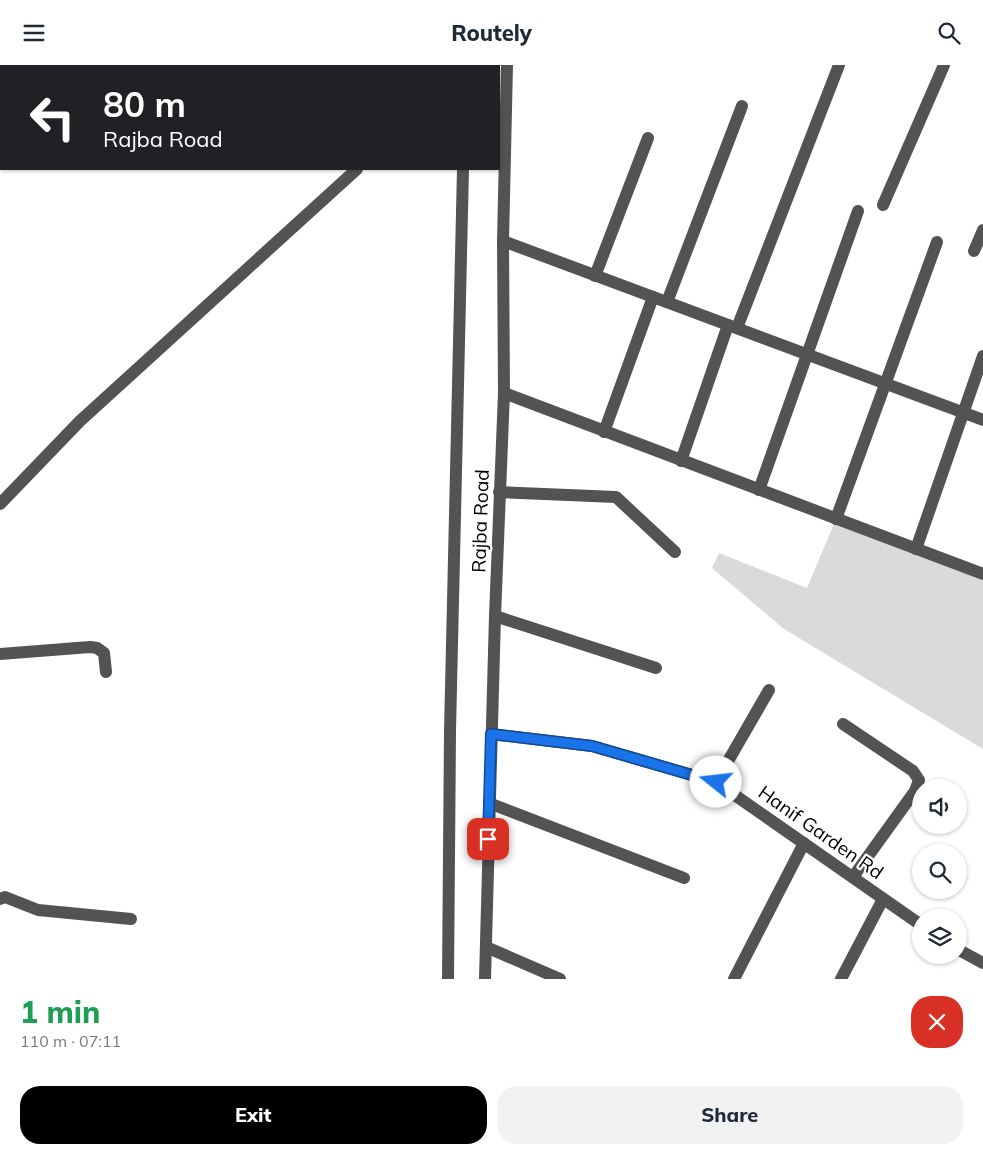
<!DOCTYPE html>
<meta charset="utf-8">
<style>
body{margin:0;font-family:Mulish,sans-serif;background:#f2f2f3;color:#1f2937;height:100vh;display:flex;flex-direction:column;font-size:19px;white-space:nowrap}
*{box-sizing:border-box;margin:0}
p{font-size:16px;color:#747a83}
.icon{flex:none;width:28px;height:28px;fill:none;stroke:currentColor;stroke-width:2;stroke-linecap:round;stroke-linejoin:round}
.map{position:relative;height:914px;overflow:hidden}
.drawer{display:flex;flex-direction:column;background:#fff;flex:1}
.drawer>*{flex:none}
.hud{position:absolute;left:0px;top:0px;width:500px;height:105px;box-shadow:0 1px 4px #0004;background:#202124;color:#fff;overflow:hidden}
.controls{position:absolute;left:912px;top:714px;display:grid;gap:10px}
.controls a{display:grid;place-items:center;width:55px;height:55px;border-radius:50%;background:#fff;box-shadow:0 1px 4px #0004;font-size:25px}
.pin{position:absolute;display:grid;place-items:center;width:42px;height:42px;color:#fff;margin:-21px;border-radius:10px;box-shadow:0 2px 8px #0006}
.me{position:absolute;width:55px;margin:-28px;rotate:286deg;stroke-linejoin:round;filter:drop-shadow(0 0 4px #0008)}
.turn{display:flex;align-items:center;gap:18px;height:105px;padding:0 20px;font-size:22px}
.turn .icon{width:65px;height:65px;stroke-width:2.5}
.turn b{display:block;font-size:35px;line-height:42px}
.round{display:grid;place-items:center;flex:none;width:52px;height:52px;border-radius:20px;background:#f2f2f3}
.head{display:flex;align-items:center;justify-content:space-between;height:85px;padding:0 20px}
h1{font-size:30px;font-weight:800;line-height:38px;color:#1e9e55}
.button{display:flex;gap:10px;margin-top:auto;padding:10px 20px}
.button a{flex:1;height:58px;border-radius:20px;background:#000;color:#fff;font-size:20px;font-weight:800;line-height:58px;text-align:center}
.button a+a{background:#f2f2f3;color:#1f2937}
header{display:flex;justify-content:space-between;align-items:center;height:65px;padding:0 20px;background:#fff;font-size:22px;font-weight:800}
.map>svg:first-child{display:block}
</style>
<header><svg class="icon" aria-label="menu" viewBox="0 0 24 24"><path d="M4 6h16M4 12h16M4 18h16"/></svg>Routely<svg class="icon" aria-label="search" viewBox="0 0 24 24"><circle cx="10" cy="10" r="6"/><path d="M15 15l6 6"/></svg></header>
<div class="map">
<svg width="983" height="914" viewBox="0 0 983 914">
<rect width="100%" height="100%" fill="#fff"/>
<path fill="#dadada" d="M836,454l147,55v175l-199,-120 -72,-61 7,-15 88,35z"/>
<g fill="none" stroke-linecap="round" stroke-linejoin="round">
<g stroke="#535353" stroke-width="12">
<path d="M466,1v-1"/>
<path d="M883,140l61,-140"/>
<path d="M503,176l480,179"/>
<path d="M974,186l9,-21"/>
<path d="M595,211l53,-138"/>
<path d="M667,237l75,-196"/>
<path d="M737,263l102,-263"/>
<path d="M504,328l479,181"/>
<path d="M604,367l49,-135"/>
<path d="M681,396l47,-136"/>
<path d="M759,425l99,-279"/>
<path d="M499,427l117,5 59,55"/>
<path d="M0,439l80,-83 277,-252"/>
<path d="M836,454l101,-277"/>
<path d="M916,484l67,-193"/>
<path d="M495,551l161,52"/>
<path d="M0,589l90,-7 7,1 7,5 2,19"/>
<path d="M843,659l70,47 6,9 -4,11 -62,86"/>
<path d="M491,669l101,12 124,36 205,143"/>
<path d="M716,717l53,-92"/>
<path d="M489,738l195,75"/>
<path d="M0,834l5,-2 33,13 93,9"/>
<path d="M486,882l74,32"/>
<path d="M959,885l24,13"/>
<path d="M448,914l2,-248 13,-562"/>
<path d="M485,914l10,-363 9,-223 -1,-152 4,-176"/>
<path d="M734,914l70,-136"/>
<path d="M841,914l42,-80"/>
</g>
</g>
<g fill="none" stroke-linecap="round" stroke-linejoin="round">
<defs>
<path id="route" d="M488,774l3,-105 101,12 124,36"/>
</defs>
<use href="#route" stroke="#114b97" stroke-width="12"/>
<use href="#route" stroke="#1a73e8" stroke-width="9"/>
</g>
<g text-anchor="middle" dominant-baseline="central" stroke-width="4.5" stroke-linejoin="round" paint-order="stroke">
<g font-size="19" fill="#000" stroke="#fff">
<text transform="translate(480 456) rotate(-88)">Rajba Road</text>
<text transform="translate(821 767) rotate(35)">Hanif Garden Rd</text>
</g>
</g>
</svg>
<div class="controls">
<a><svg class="icon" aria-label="sound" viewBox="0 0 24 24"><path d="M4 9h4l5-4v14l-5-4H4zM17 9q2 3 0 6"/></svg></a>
<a><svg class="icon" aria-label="search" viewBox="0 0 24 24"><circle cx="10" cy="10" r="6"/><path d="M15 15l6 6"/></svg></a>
<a><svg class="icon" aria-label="layers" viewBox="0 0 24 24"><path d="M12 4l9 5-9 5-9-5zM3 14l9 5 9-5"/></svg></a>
</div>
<div class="pin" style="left:488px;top:774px;background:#d93025"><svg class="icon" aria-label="arrive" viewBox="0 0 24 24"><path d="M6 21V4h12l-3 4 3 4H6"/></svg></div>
<svg class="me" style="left:716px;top:717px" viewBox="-20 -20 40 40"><circle r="19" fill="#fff"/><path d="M0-13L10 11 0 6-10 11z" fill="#1a73e8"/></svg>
<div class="hud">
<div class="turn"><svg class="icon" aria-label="left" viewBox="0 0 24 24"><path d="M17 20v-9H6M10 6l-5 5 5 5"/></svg><div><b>80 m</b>Rajba Road</div></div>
</div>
</div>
<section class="drawer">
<div class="head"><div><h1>1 min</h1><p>110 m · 07:11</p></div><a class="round" style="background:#d93025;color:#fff"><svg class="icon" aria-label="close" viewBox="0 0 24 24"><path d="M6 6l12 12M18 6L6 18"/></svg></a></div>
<div class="button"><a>Exit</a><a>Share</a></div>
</section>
